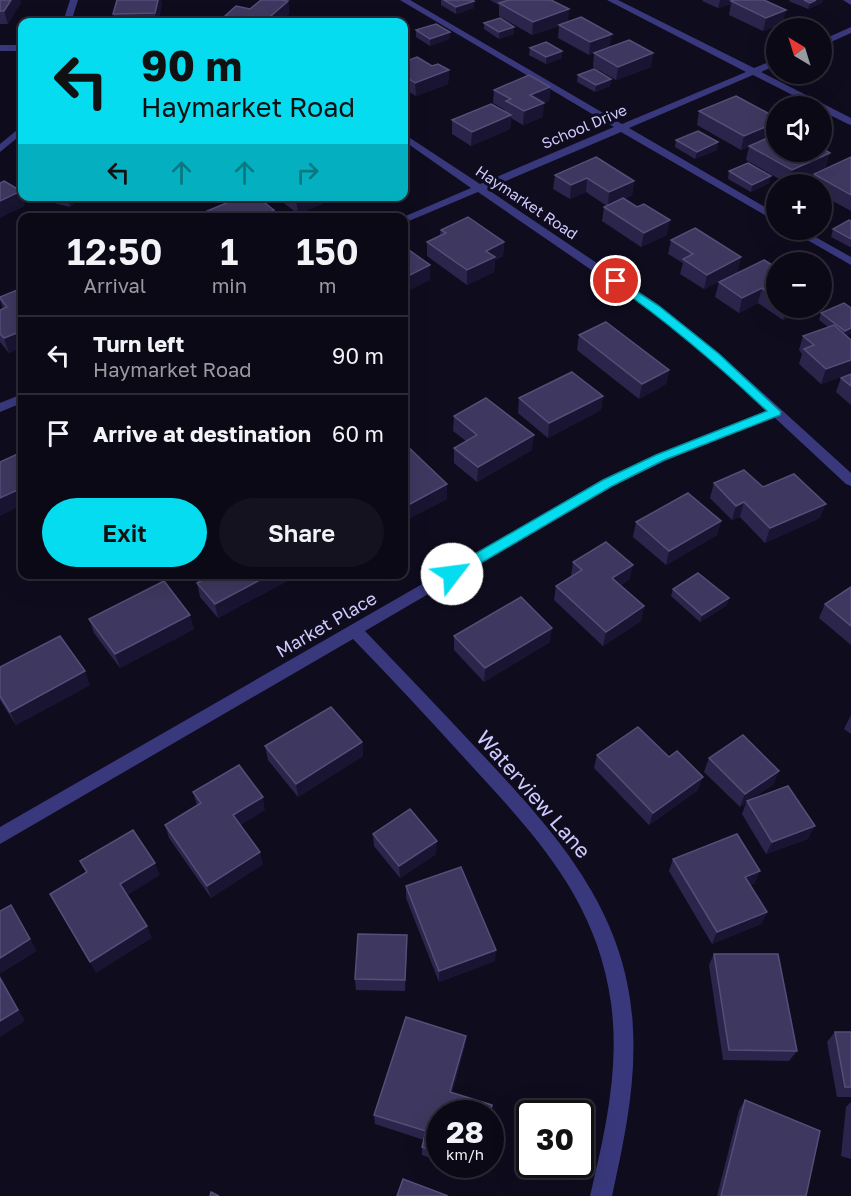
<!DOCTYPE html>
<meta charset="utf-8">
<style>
body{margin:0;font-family:"Golos Text",sans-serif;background:#14121f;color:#f1f3f6;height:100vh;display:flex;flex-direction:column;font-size:22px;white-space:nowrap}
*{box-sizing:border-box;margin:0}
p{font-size:20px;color:#9a9aa1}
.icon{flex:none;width:33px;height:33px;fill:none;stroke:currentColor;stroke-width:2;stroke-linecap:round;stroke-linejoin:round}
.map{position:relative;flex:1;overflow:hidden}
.side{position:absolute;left:18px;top:213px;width:390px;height:366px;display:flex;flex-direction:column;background:#0b0916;border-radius:12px;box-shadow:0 6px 24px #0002,0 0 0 2px #2b2a35}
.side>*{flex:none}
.hud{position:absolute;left:18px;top:18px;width:390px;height:183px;border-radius:12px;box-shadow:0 6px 24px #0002,0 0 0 2px #2b2a35;background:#05dcef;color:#111;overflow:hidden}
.needle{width:39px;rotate:322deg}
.tools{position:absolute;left:766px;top:18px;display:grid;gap:12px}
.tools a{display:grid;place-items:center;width:66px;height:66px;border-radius:50%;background:#0b0916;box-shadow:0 6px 24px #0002,0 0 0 2px #2b2a35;font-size:30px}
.speed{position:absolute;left:426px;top:1100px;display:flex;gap:12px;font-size:30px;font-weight:700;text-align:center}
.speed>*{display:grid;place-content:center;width:78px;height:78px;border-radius:50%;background:#0b0916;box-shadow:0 6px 24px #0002,0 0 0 2px #2b2a35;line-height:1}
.speed small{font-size:15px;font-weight:400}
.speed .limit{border:3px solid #111;border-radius:9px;background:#fff;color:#111}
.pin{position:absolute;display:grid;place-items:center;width:51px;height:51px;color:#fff;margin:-26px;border:3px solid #fff;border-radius:50%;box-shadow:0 2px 6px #0007}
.me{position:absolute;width:66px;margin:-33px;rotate:60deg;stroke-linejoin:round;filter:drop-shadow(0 0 4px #0008)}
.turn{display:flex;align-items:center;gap:21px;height:126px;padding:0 24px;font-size:27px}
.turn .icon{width:78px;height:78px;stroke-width:2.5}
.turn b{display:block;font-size:42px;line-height:51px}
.lanes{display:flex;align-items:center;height:57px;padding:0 24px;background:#0003;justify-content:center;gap:30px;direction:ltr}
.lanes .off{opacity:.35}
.eta{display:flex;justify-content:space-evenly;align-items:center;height:102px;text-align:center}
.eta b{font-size:36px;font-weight:600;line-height:42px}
.cta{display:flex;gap:12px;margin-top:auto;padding:12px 24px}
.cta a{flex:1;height:69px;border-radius:36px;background:#05dcef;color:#111;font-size:24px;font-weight:600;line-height:69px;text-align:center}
.cta a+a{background:#14121f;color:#f1f3f6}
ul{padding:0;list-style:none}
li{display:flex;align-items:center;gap:18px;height:78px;padding:0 24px;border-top:2px solid #2b2a35}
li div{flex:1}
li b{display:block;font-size:22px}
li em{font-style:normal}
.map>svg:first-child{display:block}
</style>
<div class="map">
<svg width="851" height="1196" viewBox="0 0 851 1196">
<rect width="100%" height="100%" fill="#0f0c1e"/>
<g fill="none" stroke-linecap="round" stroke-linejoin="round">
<g fill="#39387c" fill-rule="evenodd">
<path d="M70,0h8l-7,22h-8z"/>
<path d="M400,0h10l212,124 124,-52 -139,-72h11l136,68 23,-9v6l-16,7 90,46v7l-3,-1 -26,-13v-5h-8l-61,-31 -124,53 148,86v8l-156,-90 -134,57 172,116 60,48 132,120v13l-5,-2 -72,-67 -109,44 -52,25 -248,145c38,40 76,79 113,119 77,82 150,161 155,279 3,57 -9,112 -21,167h-22c15,-63 30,-128 21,-193 -14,-103 -76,-168 -143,-241 -38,-42 -76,-83 -115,-123l-353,205v-17l603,-347 52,-25 111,-44 -55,-52 -60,-48 -173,-119 -74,31v-5h-3l70,-30 -67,-47v-7l76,50 134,-57z"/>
<path d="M843,0h8v5z"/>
<path d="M851,27v6l-29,13v-6z"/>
<rect x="0" y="45" width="22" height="6"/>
<path d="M22,126v8l-22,18v-8z"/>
<path d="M790,230h13l48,27v8z"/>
<path d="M22,394v9l-22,9v-9z"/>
</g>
</g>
<g fill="#2c254b">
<path d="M0,0l21,2 -13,22h-8z"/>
<path d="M441,0h31l2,8 -18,6 -15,-9z"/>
<path d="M490,0h61l17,22 42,25 43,6 -2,14 -35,13 -23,-13 1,-14 -5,2 -31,-17 1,-12 -27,9 -33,-19v-11z"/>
<path d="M703,0h61l19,23 -20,8 -34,-16 2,-11 -13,4 -16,-7z"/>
<path d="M790,0h33l-1,3 -14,6 -19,-8z"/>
<path d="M288,1l1,13 -9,8h-54l-1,-6z"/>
<path d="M162,3l-4,19h-43l-2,-8z"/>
<path d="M484,23l30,4v7l-15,5 -15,-10z"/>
<path d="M416,30l34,2 -1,7 -19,7 -14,-9z"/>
<path d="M530,48l32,10 -16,6 -17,-9z"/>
<path d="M404,62l28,4 17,4 -1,14 -32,12 -12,-7z"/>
<path d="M578,75l33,4 -1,7 -15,6 -18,-10z"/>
<path d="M550,87l-1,14 -6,2v14l-20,8 -12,-7 -1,11 -39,17 -19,-12v-14l53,-8v-2l-12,-7 1,-13z"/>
<path d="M699,111l78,41 49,15 -38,17 -42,-24 3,-13 -8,3 -44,-25z"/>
<path d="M676,140l42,2 -1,8 -22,9 -20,-12z"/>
<path d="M851,157v54l-29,-16v-11h-10l2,-10z"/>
<path d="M729,171l40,12 -18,9 -23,-13z"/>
<path d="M555,175l79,6 -2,14 -8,4 43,36 -26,12 -39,-26 2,-14 3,-1 -21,-14 -16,7 -17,-10z"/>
<path d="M41,196h40l-11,11 -28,-7z"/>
<path d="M280,196h51v4l-33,14 -18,-14z"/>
<path d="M851,221v26h-1l-19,-10 2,-8z"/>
<path d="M441,230l63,12 -1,14 -8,4 -1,12 -27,13 -40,-29v-14l13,-7z"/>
<path d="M671,240l67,32 -34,17 -24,-15 3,-11 -15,-9z"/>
<path d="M777,268v40h29l-23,12 -25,-17 -19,10 -24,-16 4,-15z"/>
<path d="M22,288v59l-13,6 -9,-11v-32l3,-1 -3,-9v-3z"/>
<path d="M844,303l3,33 4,4v33l-30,11 -22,-20 3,-10 -3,-4 4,-14 25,-9 -9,-7 2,-7z"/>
<path d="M579,335l90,35 -3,14 -27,15 -62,-49z"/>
<path d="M851,374v31l-15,-13 5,-14z"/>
<path d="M603,396l-2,14 -53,28 -30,-25 1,-15z"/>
<path d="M454,416l78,34 -55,32 -23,-19v-15l12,-7 -13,-10z"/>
<path d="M404,443l43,41v15l-37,19 -6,-6z"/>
<path d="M714,483l49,4 57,31 -55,25 -25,-26 -8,3 -22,-22z"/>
<path d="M721,521l-4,14 -51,30 -33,-28 3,-15z"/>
<path d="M573,562l57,17 -10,7 24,20 -3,15 -38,25 -49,-46 2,-14 15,-10z"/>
<path d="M287,581l-69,37 -18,-21 -3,-14z"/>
<path d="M851,587v58l-32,-27 6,-14z"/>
<path d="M673,589l56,9 -3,8 -26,16 -29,-26z"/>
<path d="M89,619l105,10 -74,39 -26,-35z"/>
<path d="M454,636l96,6 -66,40 -30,-32z"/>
<path d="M0,667l90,18 -74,40 -16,-25z"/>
<path d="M851,715v19l-7,-5z"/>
<path d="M362,742l1,14 -65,41 -30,-37 -3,-14z"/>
<path d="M597,755l72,2 29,33 -49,35 -55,-57z"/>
<path d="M709,758l65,26 -24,16 58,39 -42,15 -24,-40 4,-11 -6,4 -36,-35z"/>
<path d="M193,792l72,18 -25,15 23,39 -52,34 -42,-60 -4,-13 32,-20z"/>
<path d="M373,834l63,20 -36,24 -26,-32z"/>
<path d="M673,859l82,24 -5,2 17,27 -6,12 -49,20 -43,-73z"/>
<path d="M406,886l89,75 -56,21 -33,-84z"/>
<path d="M407,947l-2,44 -49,-1 -1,-11z"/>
<path d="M714,954l83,97 -8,10 -66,-1 -14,-95z"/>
<path d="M835,1032h16v65h-14l-10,-55z"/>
<path d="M465,1046l-13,47 40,12 -2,11v-3h-50v48l-18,-6v-8l2,-7 -49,-16 -1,-9z"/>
<path d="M745,1100l61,96h-89l22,-86z"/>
<path d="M851,1102v57l-10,-3 5,-49z"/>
<path d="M448,1164h30l-3,9z"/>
</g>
<g fill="#191431">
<path d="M11,0h9l1,2 -13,22 -4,-13z"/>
<path d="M158,0h3l1,3 -4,19h-2l-1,-9z"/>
<path d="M720,0h20l-9,1v3l-13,4z"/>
<path d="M816,0h7l-1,3 -14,6 2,-6z"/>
<path d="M288,1l1,13 -9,8h-16z"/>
<path d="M474,1v7l-18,6v-7z"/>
<path d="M569,9l-1,14 -36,12 1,-13z"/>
<path d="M786,10l-3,13 -20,8 3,-13z"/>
<path d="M514,27v7l-15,5v-7z"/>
<path d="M450,32l-1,7 -19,7v-7z"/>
<path d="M612,34l-2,13 -21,8 1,-13z"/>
<path d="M562,51v7l-16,6v-7z"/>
<path d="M653,53l-2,14 -35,13 2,-13z"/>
<path d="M449,70l-1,14 -32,12 -1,-13z"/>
<path d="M611,79l-1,7 -15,6 1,-7z"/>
<path d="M550,87l-1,14 -20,8 1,-14z"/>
<path d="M544,103l-1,14 -20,8 1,-14z"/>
<path d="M511,115l-1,14 -39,17 1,-14z"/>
<path d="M777,122v12l-36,16 3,-14z"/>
<path d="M718,142l-1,8 -22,9 2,-7z"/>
<path d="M830,153l-4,14 -38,17 4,-14z"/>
<path d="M771,176l-2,7 -18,9 1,-7z"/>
<path d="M587,178l-1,14 -16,7 1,-14z"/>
<path d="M634,181l-2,14 -24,11 1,-14z"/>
<path d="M21,191l4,15 -25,12v-17z"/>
<path d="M71,196h10l-11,11 -2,-8z"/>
<path d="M304,196h27v4l-33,14 -2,-15z"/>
<path d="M274,210l1,8h-17z"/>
<path d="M670,220l-3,15 -26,12 3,-14z"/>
<path d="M504,242l-1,14 -8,4 -1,12 -27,13v-15l19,-19z"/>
<path d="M741,257l-3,15 -34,17 3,-14z"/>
<path d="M430,265v15l-26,13v-15z"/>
<path d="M762,288l-4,15 -19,10 3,-15z"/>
<path d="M787,308h19l-23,12z"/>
<path d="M851,328v6l-9,4 3,-7z"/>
<path d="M22,331v16l-13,6 -5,-15z"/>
<path d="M851,360v13l-30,11 5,-15z"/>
<path d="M669,370l-3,14 -27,15 3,-15z"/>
<path d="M603,396l-2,14 -53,28 1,-15z"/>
<path d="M534,435l-2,15 -55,32 1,-15z"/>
<path d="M447,484v15l-37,19v-14z"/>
<path d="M22,488v17l-22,11v-18z"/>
<path d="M744,502l-4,15 -8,3 4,-14z"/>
<path d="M826,504l-6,14 -55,25 5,-15z"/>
<path d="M721,521l-4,14 -51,30 3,-14z"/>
<path d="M633,565l-3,14 -21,14 3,-15z"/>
<path d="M271,574h16v7l-69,37 -3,-14z"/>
<path d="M729,598l-3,8 -26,16 2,-7z"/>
<path d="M644,606l-3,15 -38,25 3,-14z"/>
<path d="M190,615l4,14 -74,39 -5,-14z"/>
<path d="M552,628l-2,14 -66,40 1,-14z"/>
<path d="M85,671l5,14 -74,40 -6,-13z"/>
<path d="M362,742l1,14 -65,41 -2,-13z"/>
<path d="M779,771l-5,13 -34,23 5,-13z"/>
<path d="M703,777l-5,13 -49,35 4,-12z"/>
<path d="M263,797l2,13 -29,18 -3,-13z"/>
<path d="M815,826l-7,13 -42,15 6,-12z"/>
<path d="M437,841l-1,13 -36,24 -1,-12z"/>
<path d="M260,852l3,12 -52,34 -4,-12z"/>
<path d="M155,863l5,12 -34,21 -6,-12z"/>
<path d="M760,871l-5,12 -16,6 6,-12z"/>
<path d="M767,912l-6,12 -49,20 5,-12z"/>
<path d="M18,917l19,34 -37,23v-16z"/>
<path d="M147,926l5,12 -56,35 -6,-11z"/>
<path d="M407,935v12l-2,44v-11z"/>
<path d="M496,950l-1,11 -56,21v-11z"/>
<path d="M0,975l25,46 -25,16z"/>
<path d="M466,1036l-1,10 -15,55v-9z"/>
</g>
<g fill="#3e375f" stroke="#544e78" stroke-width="1.5">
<path d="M0,0h11l-7,11h-4z"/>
<path d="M117,0h41l-3,13 -42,1z"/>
<path d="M261,0h20l7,1 -24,21 -39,-6 11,-10 14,3z"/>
<path d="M444,0h28l2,1 -18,6z"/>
<path d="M509,0h42l18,9 -36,13 -34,-19z"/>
<path d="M735,0h29l22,10 -20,8 -35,-17z"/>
<path d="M804,0h12l-6,3z"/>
<path d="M581,17l31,17 -22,8 -31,-17z"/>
<path d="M500,18l14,9 -15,5 -15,-9z"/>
<path d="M436,24l14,8 -20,7 -14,-9z"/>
<path d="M629,40l24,13 -35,14 -24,-14z"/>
<path d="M546,42l16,9 -16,6 -16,-9z"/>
<path d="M417,57l15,9 6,-2 11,6 -34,13 -11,-8v-13z"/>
<path d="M594,69l17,10 -15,6 -18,-10z"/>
<path d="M529,75l21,12 -20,8 14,8 -20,8 -18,-10 5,-2 -17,-9z"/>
<path d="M736,96l41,22v4l-33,14 -45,-25z"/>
<path d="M491,104l20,11 -39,17 -20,-12z"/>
<path d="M698,131l20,11 -21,10 -21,-12z"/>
<path d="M777,134v18h45v-4l8,5 -38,17 -43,-24z"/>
<path d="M596,157l38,24 -25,11 -22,-14 -16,7 -16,-10z"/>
<path d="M851,157v38l-37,-21z"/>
<path d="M748,163l23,13 -19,9 -23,-14z"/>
<path d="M4,181l17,10 -21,10v-18z"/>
<path d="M55,196h16l-3,3z"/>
<path d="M243,196h13l18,14 -16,8h-54l-4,-4z"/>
<path d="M293,196h11l-8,3z"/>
<path d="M623,198l14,9 7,-3 26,16 -26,13 -40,-26z"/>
<path d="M468,217l36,25 -18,9 9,6 -28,13 -40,-28 19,-9 -5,-3z"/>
<path d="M849,220l2,1v18l-18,-10z"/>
<path d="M695,228l46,29 -34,18 -24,-16 10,-5 -22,-14z"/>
<path d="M409,250l21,15 -26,13v-25z"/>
<path d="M764,260l13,8v30l-15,-10 -20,10 -23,-16z"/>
<path d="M22,288v43l-18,7 -4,-4v-24l7,-3 -7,-9v-1z"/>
<path d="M844,303l7,5v20l-6,3 -24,-18z"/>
<path d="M606,322l63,48 -27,14 -63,-49z"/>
<path d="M834,325l17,15v20l-25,9 -22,-20 10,-4 -11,-9z"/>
<path d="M572,372l31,24 -54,27 -30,-25z"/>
<path d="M851,374v12l-10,-8z"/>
<path d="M486,398l48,37 -56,32 -24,-19 23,-13 -23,-19z"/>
<path d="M404,443l43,41 -37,20 -6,-7z"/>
<path d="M22,452v36l-22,10v-36z"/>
<path d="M744,470l19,17 31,-13 32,30 -56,24 -26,-26 -8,4 -22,-23z"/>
<path d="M688,493l33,28 -52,30 -33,-29z"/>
<path d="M606,542l27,23 -21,13 32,28 -38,26 -50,-46 26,-16 -9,-8z"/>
<path d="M698,573l31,25 -27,17 -29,-26z"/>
<path d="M213,574h58l-56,30 -18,-21z"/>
<path d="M164,581l26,34 -75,39 -26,-35z"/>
<path d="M851,587v39l-26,-22z"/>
<path d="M521,597l31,31 -67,40 -31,-32z"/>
<path d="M60,636l25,35 -75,41 -10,-16v-29z"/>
<path d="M331,707l31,35 -66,42 -31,-38z"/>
<path d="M638,727l31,30 8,-6 26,26 -50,36 -56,-58z"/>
<path d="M743,735l36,36 -34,23 -36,-36z"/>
<path d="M239,765l24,32 -30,18 27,37 -53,34 -42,-61 36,-22 -8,-11z"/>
<path d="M788,786l27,40 -43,16 -25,-41z"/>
<path d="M410,809l27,32 -38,25 -26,-32z"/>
<path d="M133,830l22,33 -35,21 27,42 -57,36 -40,-68 37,-22 -7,-11z"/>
<path d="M737,834l23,37 -15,6 22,35 -50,20 -44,-73z"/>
<path d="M461,867l35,83 -57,21 -33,-85z"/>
<path d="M11,905l19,34 -30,19v-47z"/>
<path d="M358,934l49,1 -2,45 -50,-1z"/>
<path d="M714,954h64l19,97 -68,-1z"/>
<path d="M0,978l18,32 -18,11z"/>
<path d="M406,1017l60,19 -16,56 42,13 -2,8h-50v40l-18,-6 4,-16 -52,-16z"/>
<path d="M835,1032h16v55h-6z"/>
<path d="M745,1100l75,31 -14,65h-85z"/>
<path d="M403,1179l45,17h-51z"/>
<path d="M211,1192l8,4h-9z"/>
</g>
<path fill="#05dcef" stroke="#038f9b" stroke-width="1.5" d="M616,278l43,28 60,48 62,58 -1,3 -116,45 -52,26 -155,91h-10l-2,-3 2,-4 156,-90 53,-25 111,-44c-49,-46 -99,-89 -155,-128l-1,-2z"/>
<g text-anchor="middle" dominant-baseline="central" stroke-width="6" stroke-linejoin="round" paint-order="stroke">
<g font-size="15" fill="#cfcafe" stroke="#0f0c1e">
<text transform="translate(584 126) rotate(-23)">School Drive</text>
<text transform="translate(527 202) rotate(34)">Haymarket Road</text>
</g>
<g font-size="18" fill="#cfcafe" stroke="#0f0c1e">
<text transform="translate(326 624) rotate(-30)">Market Place</text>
</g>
<g font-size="21" fill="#cfcafe" stroke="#0f0c1e">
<text transform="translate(534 794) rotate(49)">Waterview Lane</text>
</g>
</g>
</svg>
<div class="tools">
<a><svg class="needle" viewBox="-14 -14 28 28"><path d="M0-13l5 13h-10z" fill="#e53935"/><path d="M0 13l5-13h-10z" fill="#9a9aa1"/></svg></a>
<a><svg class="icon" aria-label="sound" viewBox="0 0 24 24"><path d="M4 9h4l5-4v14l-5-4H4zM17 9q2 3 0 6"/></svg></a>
<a>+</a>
<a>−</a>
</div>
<div class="speed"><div>28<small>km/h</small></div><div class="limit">30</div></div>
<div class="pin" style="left:616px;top:281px;background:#d93025"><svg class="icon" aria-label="arrive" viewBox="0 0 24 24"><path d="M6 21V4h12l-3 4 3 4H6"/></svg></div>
<svg class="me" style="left:452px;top:574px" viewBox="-20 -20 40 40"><circle r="19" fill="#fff"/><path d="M0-13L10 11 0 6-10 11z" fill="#05dcef"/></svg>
<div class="hud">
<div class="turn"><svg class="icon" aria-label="left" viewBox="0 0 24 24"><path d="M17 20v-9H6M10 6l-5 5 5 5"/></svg><div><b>90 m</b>Haymarket Road</div></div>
<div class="lanes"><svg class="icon" aria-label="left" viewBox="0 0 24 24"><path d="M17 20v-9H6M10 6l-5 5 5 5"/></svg><svg class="icon off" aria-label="ahead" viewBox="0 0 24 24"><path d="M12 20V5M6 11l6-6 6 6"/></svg><svg class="icon off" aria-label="ahead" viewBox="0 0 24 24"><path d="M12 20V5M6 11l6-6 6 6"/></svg><svg class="icon off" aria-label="right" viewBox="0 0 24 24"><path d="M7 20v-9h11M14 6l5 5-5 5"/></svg></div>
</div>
<section class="side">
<div class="eta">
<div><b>12:50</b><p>Arrival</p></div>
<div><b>1</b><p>min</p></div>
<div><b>150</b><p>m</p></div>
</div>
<ul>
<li><svg class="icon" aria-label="left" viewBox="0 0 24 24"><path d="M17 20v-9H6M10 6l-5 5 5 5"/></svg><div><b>Turn left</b><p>Haymarket Road</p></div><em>90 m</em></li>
<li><svg class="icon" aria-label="arrive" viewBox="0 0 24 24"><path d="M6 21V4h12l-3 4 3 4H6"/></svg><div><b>Arrive at destination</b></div><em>60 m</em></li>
</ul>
<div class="cta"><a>Exit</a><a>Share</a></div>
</section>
</div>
